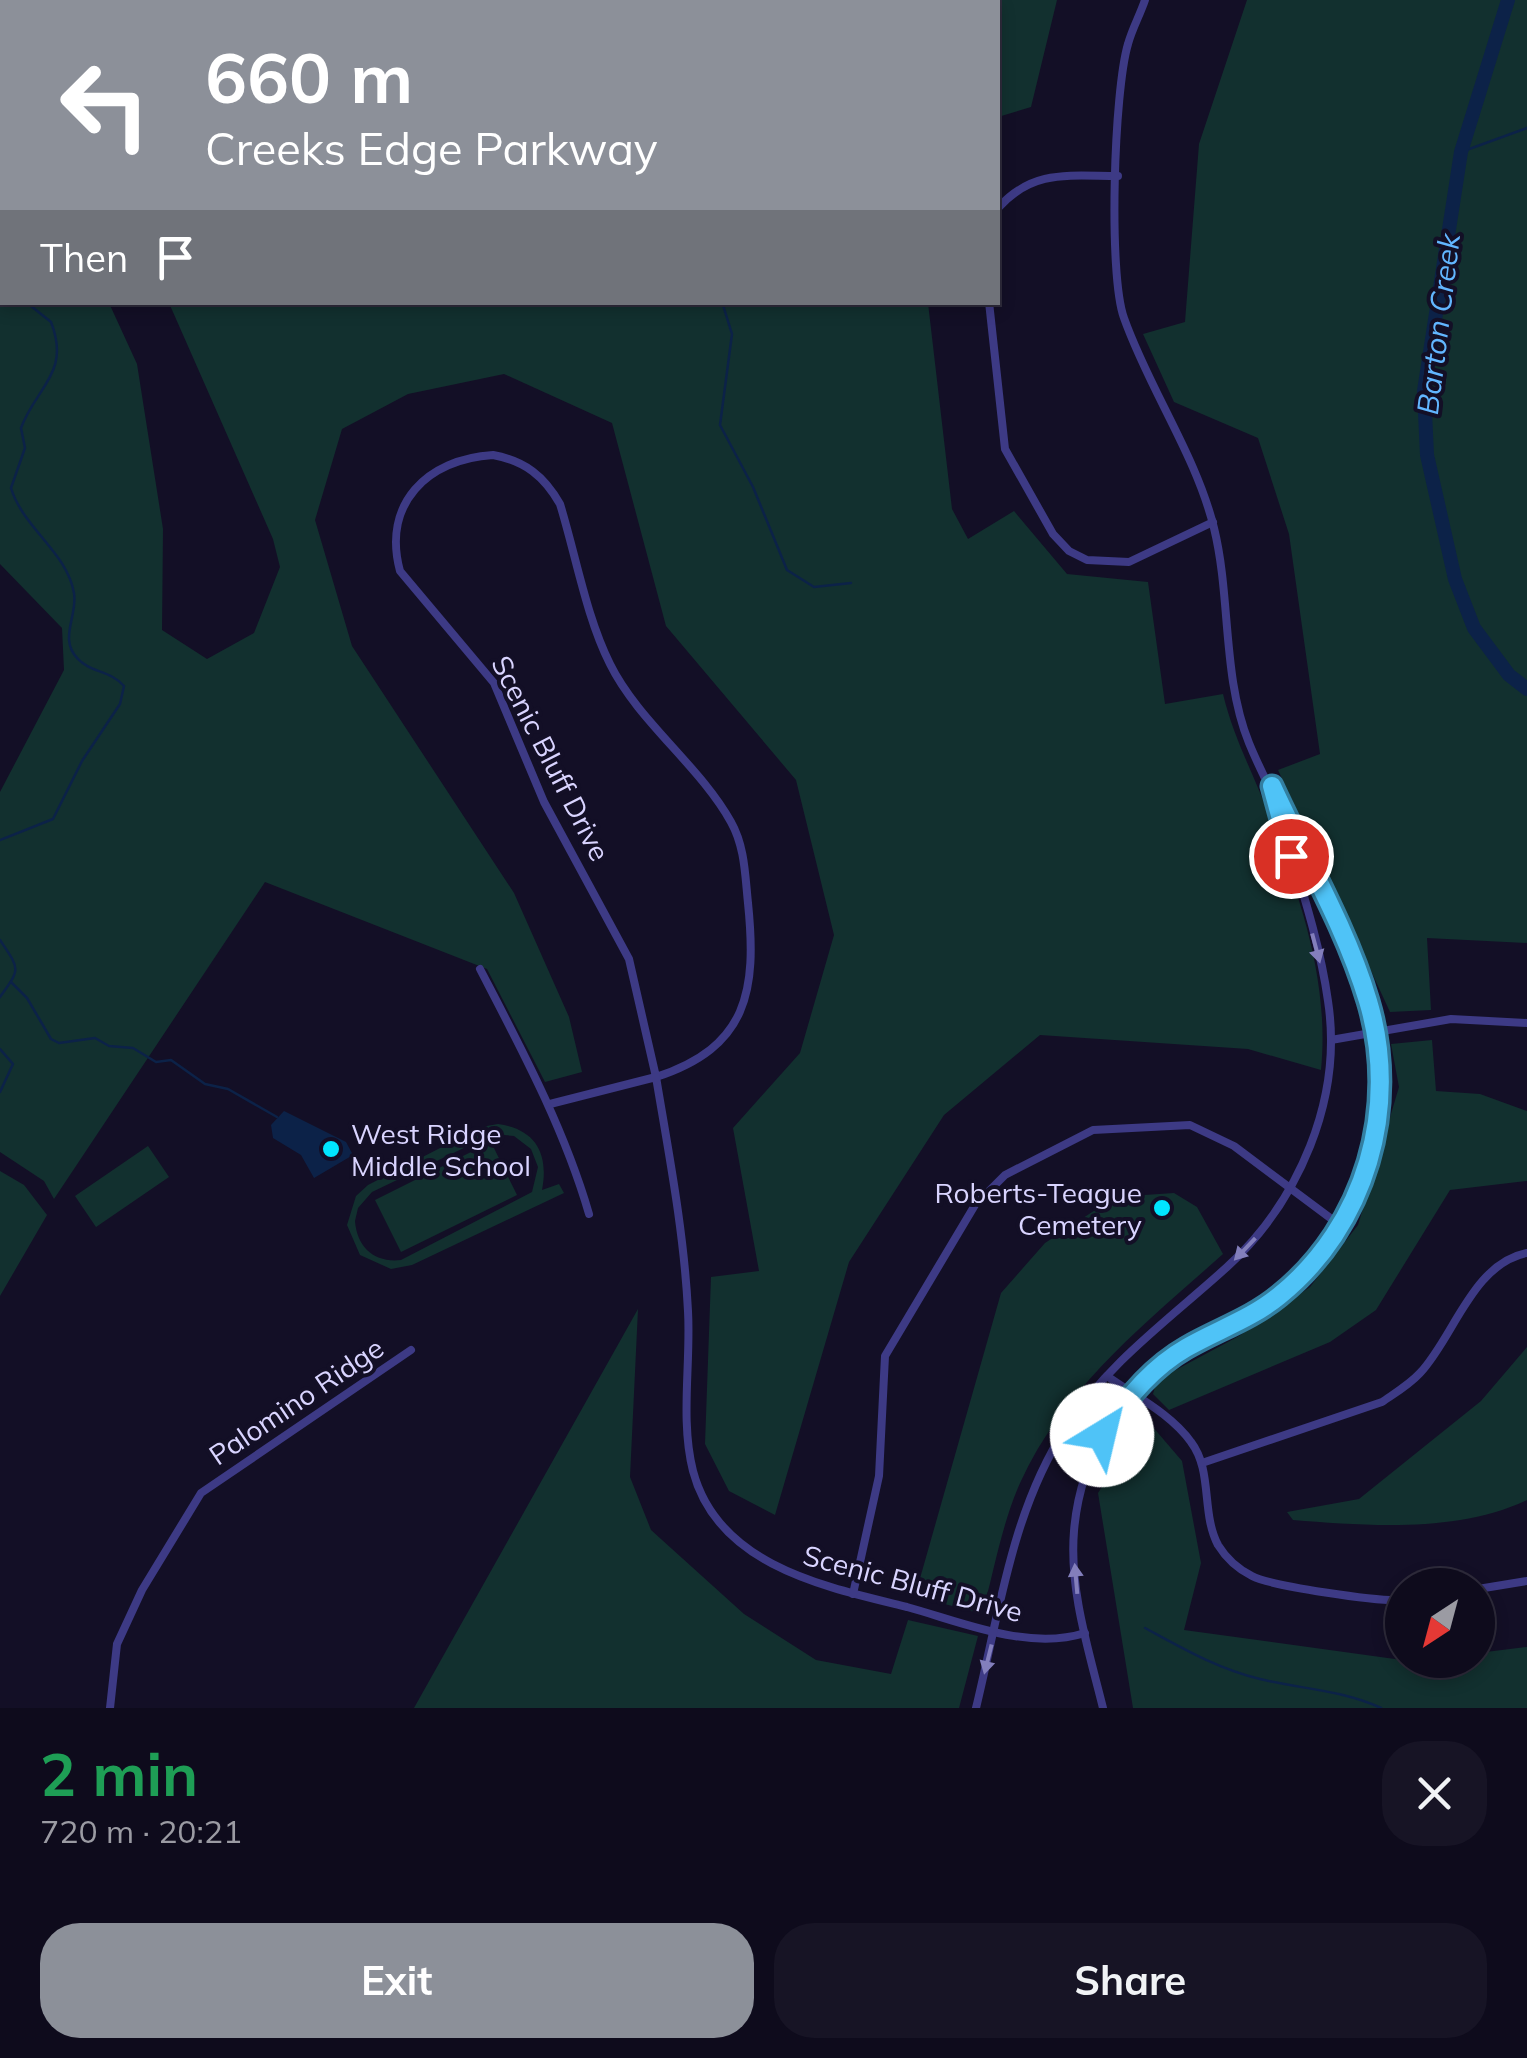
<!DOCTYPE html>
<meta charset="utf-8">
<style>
body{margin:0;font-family:Mulish,sans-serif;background:#171425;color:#f1f3f6;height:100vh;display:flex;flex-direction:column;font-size:38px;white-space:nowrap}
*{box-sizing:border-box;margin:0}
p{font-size:32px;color:#9b9ba3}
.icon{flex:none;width:55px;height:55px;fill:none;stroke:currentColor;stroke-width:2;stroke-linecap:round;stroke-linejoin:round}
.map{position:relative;height:1708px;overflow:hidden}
.sheet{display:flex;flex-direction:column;background:#0e0b1c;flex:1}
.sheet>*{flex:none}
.guide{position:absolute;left:0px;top:0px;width:1000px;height:305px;box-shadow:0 5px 15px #0003,0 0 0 2px #2e2b3b;background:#8c9099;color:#fff;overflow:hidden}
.needle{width:65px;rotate:216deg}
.buttons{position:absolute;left:1385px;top:1568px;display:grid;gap:20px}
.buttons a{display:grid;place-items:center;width:110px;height:110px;border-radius:50%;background:#0e0b1c;box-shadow:0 5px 15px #0003,0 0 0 2px #2e2b3b;font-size:50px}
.pin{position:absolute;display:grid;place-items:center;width:85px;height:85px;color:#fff;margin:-42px;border:5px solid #fff;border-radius:50%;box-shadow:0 2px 10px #0007}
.me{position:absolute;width:110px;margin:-55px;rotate:36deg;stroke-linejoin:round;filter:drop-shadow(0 0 8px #0008)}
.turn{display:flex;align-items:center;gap:35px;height:210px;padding:0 40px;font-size:45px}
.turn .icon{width:130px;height:130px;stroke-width:2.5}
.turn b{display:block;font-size:70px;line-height:85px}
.then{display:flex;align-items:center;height:95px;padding:0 40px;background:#0003;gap:20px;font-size:38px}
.round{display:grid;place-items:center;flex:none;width:105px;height:105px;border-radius:40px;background:#171425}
.summary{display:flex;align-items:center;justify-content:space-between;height:170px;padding:0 40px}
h1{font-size:60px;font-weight:700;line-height:75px;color:#1e9e55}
.button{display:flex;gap:20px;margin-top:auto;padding:20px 40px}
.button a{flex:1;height:115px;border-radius:40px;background:#8c9099;color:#fff;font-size:40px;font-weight:700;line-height:115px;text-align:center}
.button a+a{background:#171425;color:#f1f3f6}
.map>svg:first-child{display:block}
</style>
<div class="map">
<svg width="1527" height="1708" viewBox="0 0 1527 1708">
<rect width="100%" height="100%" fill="#130f26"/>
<g fill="#12302f" fill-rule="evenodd">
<path d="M0,0h1057l-26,107 -33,10v-115h-996v300l107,1 28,61 26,165 -1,101 45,29 47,-26 26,-66 -7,-28 -104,-236h759l24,206 16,30 46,-28 53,63 81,8 17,122 58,-10c10,42 29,77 44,116 31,82 63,168 54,260l-73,-21 -208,-14 -96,80 -95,147 -74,253 -46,-24 -24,-47 6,-167 48,-6 -26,-143 67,-75 34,-118 -38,-155 -130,-154 -54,-203 -108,-49 -96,20 -66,35 -27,91 37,126 162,247 55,124 13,55 -37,10 -58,-113 -222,-87 -211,317 -10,-18 -44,-29v-360l64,-122 -2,-42 -62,-64z"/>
<path d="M1247,0h280v943l-100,-5 4,72 -41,2 -112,-242 42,-16 -31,-220 -31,-96 -84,-36 -31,-68 42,-12 14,-178z"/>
<path d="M1432,1040l4,51 44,3 47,17v70l-77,9 -74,120 -46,32 -161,68 -16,-16 4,-14 82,-44 71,-49 48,-62 41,-138 -8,-43z"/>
<path d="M498,1124c38,5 51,30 44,66l17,-6 5,9 -152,72 -21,4 -31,-14 -13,-30 9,-29 12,-11 113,-58zM493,1134l21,2 17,13 7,18 -6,25 -131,68c-26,3 -44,-12 -46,-39l3,-13 14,-16z"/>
<path d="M491,1142l26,53 -116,57 -26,-52z"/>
<path d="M148,1146l21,31 -73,50 -21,-31z"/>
<path d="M0,1171l24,14 23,30 -47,81z"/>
<path d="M1174,1193l23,14 26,47c-77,69 -158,132 -202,227 -19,41 -27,91 -39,133l-67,-18 86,-303 44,-50 70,-46z"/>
<path d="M638,1309l-8,168 21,53 93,84 72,46 75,14 17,-54 70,16 -19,72h-545z"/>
<path d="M1527,1347v153c-70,33 -158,26 -234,20l-6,-8 72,-13 122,-98z"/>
<path d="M1146,1419l36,42 19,102 -17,67 218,30h76v-7l49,-6v61h-394l-35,-215z"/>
</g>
<path fill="#0c2248" d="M284,1111l62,31 7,13 -39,23 -13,-23 -28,-17 -2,-13z"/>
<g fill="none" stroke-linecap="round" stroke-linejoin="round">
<g stroke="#0c2248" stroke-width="2.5">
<path d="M1461,152l66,-24"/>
<path d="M0,208l2,2"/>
<path d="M722,302l10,32 -12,91 33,62 34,83 27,17 37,-4"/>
<path d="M0,840l53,-21 29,-58 38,-57 4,-18c-14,-16 -33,-13 -46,-27 -20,-20 0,-43 -4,-66 -7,-41 -51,-65 -63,-105l14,-40 -4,-20c15,-41 50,-55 30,-106l-25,-20"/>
<path d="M0,940c20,30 21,28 0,57"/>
<path d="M11,982l16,16 24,41 8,4 36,-5 14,8 24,2 23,14 15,-2 34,24 23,5 49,28"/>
<path d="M0,1049l13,15 -13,28"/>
<path d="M1145,1628c37,20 73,41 115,51 41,10 82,11 121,29"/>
</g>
<g stroke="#0c2248" stroke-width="14">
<path d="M1508,0l-47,152 -37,239 3,64 28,124 19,49 35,47 18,14"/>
<path d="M734,2l3,-2"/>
<path d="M0,109l2,1"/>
</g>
<g stroke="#3d3a85" stroke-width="8">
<path d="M998,208c35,-39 71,-32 120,-32"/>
<path d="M989,302l16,147 48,85 16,17 18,9 42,2 84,-40"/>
<path d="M493,455c32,6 51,21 67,49 16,52 26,112 50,160 28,57 90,102 121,158 14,25 14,53 17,81 9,88 0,144 -92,174l-27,-118 -85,-157 -50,-119 -94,-112c-18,-67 27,-112 93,-116z"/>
<path d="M480,969c42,81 84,159 109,245"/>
<path d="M1331,1040l120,-21 76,4"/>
<path d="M550,1104l106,-27c13,78 28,155 32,234 3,52 -8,109 5,160 25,95 133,116 214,136 55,15 121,44 178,26"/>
<path d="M1107,1376c28,20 64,38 84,66 22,29 10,71 27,103 8,13 20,24 34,31 19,10 127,26 150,24"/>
<path d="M1202,1463l180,-61c13,-9 27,-17 38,-29 34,-36 52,-109 107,-120"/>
<path d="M1478,1589l49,-8"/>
<path d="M853,1594l26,-118 6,-120 90,-151 30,-30 88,-45 97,-5 44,21 107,80"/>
<path d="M110,1708l7,-64 25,-54 59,-97 210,-143"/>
<path d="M976,1708c23,-94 36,-198 90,-280 41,-65 105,-110 161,-161 72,-66 116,-168 101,-266 -9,-65 -32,-129 -50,-191"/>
<path d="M1103,1708c-14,-57 -34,-118 -29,-177 6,-73 46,-142 109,-181 30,-18 63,-29 91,-50 59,-45 95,-113 105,-186 17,-134 -82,-254 -130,-371 -27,-67 -18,-146 -35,-215 -18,-73 -65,-139 -90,-210 -16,-44 -10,-227 4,-274 4,-15 12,-29 17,-44"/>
</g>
</g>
<defs><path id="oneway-solid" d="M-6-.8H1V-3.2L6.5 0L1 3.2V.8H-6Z" transform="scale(2.5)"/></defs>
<g fill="#837fbc">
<use href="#oneway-solid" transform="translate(1316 948) rotate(75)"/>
<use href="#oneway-solid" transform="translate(1245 1249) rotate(134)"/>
<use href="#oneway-solid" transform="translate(1076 1579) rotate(-95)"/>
<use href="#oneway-solid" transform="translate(988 1659) rotate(104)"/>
</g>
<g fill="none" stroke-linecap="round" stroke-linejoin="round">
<defs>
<path id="route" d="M1102,1435c22,-34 49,-67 84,-87 31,-18 65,-29 93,-52 87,-70 121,-189 89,-295 -22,-74 -64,-145 -96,-215l19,70"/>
</defs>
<use href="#route" stroke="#337fa1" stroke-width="25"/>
<use href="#route" stroke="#4fc3f7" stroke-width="18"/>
</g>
<g fill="#00e5ff" stroke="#130f26" stroke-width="4">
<circle cx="331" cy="1149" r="10"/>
<circle cx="1162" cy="1208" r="10"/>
</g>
<g text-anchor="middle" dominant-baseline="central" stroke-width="8" stroke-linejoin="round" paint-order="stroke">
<g font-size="28" fill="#d9d4ff" stroke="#130f26">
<text transform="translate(551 758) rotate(63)">Scenic Bluff Drive</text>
<text transform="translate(296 1401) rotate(-34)">Palomino Ridge</text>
<text transform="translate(913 1583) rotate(15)">Scenic Bluff Drive</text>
</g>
<g font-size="28" fill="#d9d4ff" stroke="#130f26" text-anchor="start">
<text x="351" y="1133">West Ridge<tspan x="351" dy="32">Middle School</tspan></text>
<text x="1142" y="1192" text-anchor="end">Roberts-Teague<tspan x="1142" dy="32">Cemetery</tspan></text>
</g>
<g font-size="30" font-style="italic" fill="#62b6ff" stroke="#130f26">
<text transform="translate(1438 324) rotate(-83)">Barton Creek</text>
</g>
</g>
</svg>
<div class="buttons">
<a><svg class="needle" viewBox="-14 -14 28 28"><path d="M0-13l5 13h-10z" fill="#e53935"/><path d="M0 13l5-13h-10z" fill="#9b9ba3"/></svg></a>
</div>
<div class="pin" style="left:1291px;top:856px;background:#d93025"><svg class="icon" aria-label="arrive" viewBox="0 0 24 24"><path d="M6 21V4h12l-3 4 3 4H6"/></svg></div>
<svg class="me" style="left:1102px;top:1435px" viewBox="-20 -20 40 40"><circle r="19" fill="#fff"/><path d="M0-13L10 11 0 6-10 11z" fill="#4fc3f7"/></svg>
<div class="guide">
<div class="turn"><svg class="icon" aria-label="left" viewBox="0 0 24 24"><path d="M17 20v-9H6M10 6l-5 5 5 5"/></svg><div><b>660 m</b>Creeks Edge Parkway</div></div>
<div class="then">Then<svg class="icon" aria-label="arrive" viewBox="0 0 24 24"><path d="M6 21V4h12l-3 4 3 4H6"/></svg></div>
</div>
</div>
<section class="sheet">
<div class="summary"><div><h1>2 min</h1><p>720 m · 20:21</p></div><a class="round"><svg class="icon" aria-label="close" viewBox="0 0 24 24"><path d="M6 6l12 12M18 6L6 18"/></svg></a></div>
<div class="button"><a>Exit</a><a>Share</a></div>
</section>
